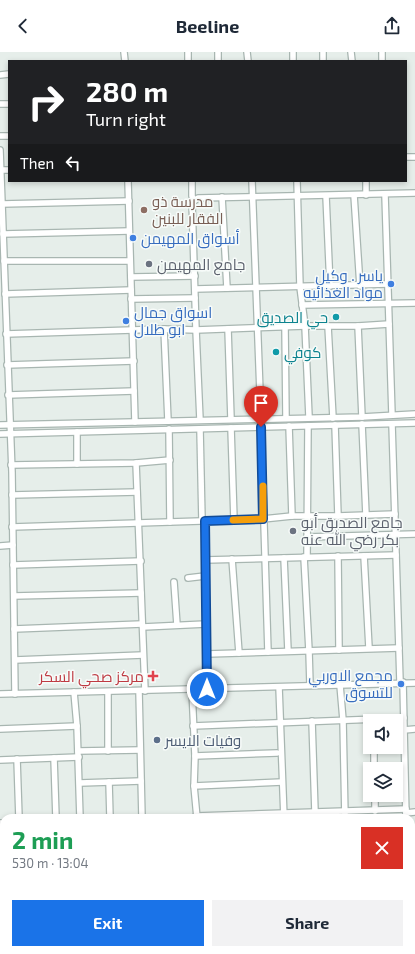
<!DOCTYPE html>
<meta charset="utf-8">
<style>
body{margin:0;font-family:"Exo 2",Cairo,sans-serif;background:#f2f2f3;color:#1f2937;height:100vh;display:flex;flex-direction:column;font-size:15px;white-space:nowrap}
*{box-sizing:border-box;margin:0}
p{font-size:13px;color:#747a83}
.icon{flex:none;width:22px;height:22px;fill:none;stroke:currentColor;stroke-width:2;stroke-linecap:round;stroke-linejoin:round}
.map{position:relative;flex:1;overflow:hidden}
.side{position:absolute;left:0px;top:762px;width:415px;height:140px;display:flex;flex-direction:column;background:#fff;border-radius:12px 12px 0 0;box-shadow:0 2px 6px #0003}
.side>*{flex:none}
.hud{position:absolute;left:8px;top:8px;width:399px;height:122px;border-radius:0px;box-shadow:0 2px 6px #0003;background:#202124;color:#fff;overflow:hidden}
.tools{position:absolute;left:363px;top:662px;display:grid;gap:8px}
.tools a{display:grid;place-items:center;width:40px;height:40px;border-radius:0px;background:#fff;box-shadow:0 2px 6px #0003;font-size:20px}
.pin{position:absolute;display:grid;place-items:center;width:34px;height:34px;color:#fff;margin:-41px -17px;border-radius:50% 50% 50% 0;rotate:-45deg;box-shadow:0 0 4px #0007}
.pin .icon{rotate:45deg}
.me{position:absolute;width:44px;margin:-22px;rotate:0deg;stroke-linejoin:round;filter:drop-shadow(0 0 3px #0008)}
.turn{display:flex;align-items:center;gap:14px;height:84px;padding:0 12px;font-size:18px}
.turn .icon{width:52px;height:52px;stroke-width:2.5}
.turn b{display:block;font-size:28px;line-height:34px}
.then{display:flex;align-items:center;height:38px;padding:0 12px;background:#0003;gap:8px;font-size:15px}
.round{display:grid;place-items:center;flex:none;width:42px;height:42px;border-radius:0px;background:#f2f2f3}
.overview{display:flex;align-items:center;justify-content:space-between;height:68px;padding:0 12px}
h1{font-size:24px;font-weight:700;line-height:30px;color:#1e9e55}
.primary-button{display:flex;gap:8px;margin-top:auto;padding:8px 12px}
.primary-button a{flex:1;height:46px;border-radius:0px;background:#1a73e8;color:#fff;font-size:16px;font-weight:700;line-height:46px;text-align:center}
.primary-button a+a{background:#f2f2f3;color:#1f2937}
header{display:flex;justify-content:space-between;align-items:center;height:52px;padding:0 12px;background:#fff;font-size:18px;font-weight:700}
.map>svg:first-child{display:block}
</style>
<header><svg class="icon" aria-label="back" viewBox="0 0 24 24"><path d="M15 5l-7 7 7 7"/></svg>Beeline<svg class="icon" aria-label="share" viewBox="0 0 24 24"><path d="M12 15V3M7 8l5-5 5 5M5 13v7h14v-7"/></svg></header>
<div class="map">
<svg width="415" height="902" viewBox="0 0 415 902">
<rect width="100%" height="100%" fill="#e6eeea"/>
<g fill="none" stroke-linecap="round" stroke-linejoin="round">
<defs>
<g id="minor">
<path d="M124,0l1,9"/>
<path d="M188,0v9"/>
<path d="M218,0v9"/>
<path d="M247,0l1,9"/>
<path d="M293,0v9"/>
<path d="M323,0v9"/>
<path d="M351,0l1,9"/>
<path d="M382,0v9"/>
<path d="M0,23l9,-1"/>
<path d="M0,52h9"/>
<path d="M0,84h9"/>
<path d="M0,98l12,322 3,222"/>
<path d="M406,105h9"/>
<path d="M0,118h9"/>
<path d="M128,129l7,241"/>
<path d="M192,129v15l2,5"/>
<path d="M252,129l9,238"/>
<path d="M297,129l3,106 5,39 4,91"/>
<path d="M366,129v14"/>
<path d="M354,143l6,91"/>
<path d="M385,143l7,220"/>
<path d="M326,144l4,90"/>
<path d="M222,145l5,91"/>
<path d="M2,152l127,-3"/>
<path d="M3,182l126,-3"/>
<path d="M4,209h126"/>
<path d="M131,225l64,-1"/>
<path d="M195,237l193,-5"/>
<path d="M5,242l126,-4"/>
<path d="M131,247l64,-1"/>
<path d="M302,253l113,-2"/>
<path d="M285,274l1,92"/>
<path d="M328,274l5,92"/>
<path d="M358,274l4,91"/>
<path d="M164,277l4,92"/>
<path d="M228,277l3,90"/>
<path d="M6,282l158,-5 32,1 109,-4h53l31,-2"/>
<path d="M7,313l127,-4"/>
<path d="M8,343l126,-4"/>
<path d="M200,368l-4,-90 -4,-128 6,-4 217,-5"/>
<path d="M362,372l4,91"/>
<path d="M392,372l8,258"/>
<path d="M0,373l362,-8 53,-3"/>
<path d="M335,373l3,91"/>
<path d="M289,374l3,90"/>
<path d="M261,375l7,225"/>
<path d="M231,376l3,92"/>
<path d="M169,377l1,93"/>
<path d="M200,377l2,92"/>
<path d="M77,380v32"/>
<path d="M0,382l415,-11"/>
<path d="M136,411l9,228"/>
<path d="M11,413l125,-2 34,-3"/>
<path d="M12,443l125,-3"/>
<path d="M205,469l2,168"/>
<path d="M12,475l251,-8 29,-3h46l57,-2"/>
<path d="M307,485l108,-3"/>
<path d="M0,494l13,-1"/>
<path d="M338,504l1,94"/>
<path d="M364,504l5,92"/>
<path d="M304,505l5,94 1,34"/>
<path d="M307,505l1,-131"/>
<path d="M284,506l4,93"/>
<path d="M232,507l7,94"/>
<path d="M205,508l191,-5"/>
<path d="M13,513l128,-4"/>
<path d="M188,526l17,-2"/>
<path d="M174,530l3,43"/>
<path d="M14,544l127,-3"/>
<path d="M143,575l63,-3"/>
<path d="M14,577l128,-5"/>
<path d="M207,602l192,-6"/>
<path d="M15,608l128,-5"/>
<path d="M403,630l3,136"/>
<path d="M340,633l3,35 2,98"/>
<path d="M279,635l5,131"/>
<path d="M192,638l3,66 -1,30 3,32"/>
<path d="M139,639l3,127"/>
<path d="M74,640l3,34 3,92"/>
<path d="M108,640v59"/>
<path d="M0,642l415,-11"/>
<path d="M312,669l3,91"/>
<path d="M193,674l211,-8"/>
<path d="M0,677l77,-3"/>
<path d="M404,678l11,-1"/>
<path d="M374,695v22"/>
<path d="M78,699l62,-1"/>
<path d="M195,704l82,-3"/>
<path d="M54,706l2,60"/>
<path d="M17,707l2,59"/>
<path d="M0,708l79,-3"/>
<path d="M109,730l1,36"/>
<path d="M80,731l61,-2"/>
<path d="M194,734l88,-4"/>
<path d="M375,743v16"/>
<path d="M406,761l9,-1"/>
<path d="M196,764l210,-7"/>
<path d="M0,771h4"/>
<path d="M411,797h4"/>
<path d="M0,800h4"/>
<path d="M0,830h4"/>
<path d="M0,864l4,-1"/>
<path d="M411,880l4,-1"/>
<path d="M0,888h4"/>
<path d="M29,898l1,4"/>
<path d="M54,898v4"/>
<path d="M84,898l1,4"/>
<path d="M115,898v4"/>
<path d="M146,898v4"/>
<path d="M200,898v4"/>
<path d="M288,898v4"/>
<path d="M348,898v4"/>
</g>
</defs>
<use href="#minor" stroke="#a8b6b1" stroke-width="8"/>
<use href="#minor" stroke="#fff" stroke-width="5.5"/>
</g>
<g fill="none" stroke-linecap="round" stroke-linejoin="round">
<defs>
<path id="route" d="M207,637l-2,-168 58,-2 -2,-92"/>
</defs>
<use href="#route" stroke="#114b97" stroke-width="10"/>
<use href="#route" stroke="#1a73e8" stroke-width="7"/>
<path stroke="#f59e0b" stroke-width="7" d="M233,468l30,-1v-33"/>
</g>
<circle fill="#8d6e63" stroke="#f7fbf9" stroke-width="1.5" cx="144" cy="158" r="4"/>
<g fill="#3f7fe0" stroke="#f7fbf9" stroke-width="1.5">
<circle cx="133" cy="186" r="4"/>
<circle cx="391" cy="232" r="4"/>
<circle cx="126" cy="269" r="4"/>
<circle cx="401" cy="632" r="4"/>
</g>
<g fill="#6b7280" stroke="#f7fbf9" stroke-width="1.5">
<circle cx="149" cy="212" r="4"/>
<circle cx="293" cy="479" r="4"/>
</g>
<g fill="#0f9aa8" stroke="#f7fbf9" stroke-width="1.5">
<circle cx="336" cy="265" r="4"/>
<circle cx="276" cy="300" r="4"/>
</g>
<path fill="#e0444e" stroke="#f7fbf9" stroke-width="1.5" d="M151 618h4v4h4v4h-4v4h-4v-4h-4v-4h4z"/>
<circle fill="#5c6f8a" stroke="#f7fbf9" stroke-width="1.5" cx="157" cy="688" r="4"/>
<g text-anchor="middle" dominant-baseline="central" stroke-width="3" stroke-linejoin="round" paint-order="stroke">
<g font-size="15" fill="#785e54" stroke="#f7fbf9" text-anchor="start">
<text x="152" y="149">مدرسة ذو<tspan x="152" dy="17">الفقار للبنين</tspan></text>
</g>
<g font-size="15" fill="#366cbe" stroke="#f7fbf9" text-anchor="start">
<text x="141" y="186">أسواق المهيمن</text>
<text x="383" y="223" text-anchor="end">ياسر . وكيل<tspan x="383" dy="17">مواد الغذائيه</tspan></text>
<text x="134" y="260">اسواق جمال<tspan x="134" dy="17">ابو طلال</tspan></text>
<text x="393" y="623" text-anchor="end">مجمع الاوربي<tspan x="393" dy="17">للتسوق</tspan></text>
</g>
<g font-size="15" fill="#5b616d" stroke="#f7fbf9" text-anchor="start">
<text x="157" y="212">جامع المهيمن</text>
<text x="301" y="470">جامع الصديق أبو<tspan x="301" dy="17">بكر رضي الله عنه</tspan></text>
</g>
<g font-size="15" fill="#0d838f" stroke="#f7fbf9" text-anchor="end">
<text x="328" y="265">حي الصديق</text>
<text x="284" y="300" text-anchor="start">كوفي</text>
</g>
<g font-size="15" fill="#be3a42" stroke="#f7fbf9" text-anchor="end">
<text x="144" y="624">مركز صحي السكر</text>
</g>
<g font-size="15" fill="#4e5e75" stroke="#f7fbf9" text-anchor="start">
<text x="165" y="688">وفيات الايسر</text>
</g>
</g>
</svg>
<div class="tools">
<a><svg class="icon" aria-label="sound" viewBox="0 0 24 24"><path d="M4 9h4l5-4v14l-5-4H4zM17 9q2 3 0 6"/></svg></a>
<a><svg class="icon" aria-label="layers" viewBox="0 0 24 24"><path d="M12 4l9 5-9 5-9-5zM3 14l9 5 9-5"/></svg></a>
</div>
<div class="pin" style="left:261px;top:375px;background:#d93025"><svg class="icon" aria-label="arrive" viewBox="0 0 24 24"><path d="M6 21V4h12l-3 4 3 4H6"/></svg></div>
<svg class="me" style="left:207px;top:637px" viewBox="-20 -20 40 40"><circle r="17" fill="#1a73e8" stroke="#fff" stroke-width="3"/><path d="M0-11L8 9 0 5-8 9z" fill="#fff"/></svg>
<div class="hud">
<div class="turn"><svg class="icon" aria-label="right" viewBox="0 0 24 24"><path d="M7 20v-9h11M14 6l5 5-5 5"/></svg><div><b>280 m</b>Turn right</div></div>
<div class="then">Then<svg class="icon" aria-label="left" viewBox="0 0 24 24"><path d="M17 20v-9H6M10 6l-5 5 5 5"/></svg></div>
</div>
<section class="side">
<div class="overview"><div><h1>2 min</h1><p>530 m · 13:04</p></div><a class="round" style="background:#d93025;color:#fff"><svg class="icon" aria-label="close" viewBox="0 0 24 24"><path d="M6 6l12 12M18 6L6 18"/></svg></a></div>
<div class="primary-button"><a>Exit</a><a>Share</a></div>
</section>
</div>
